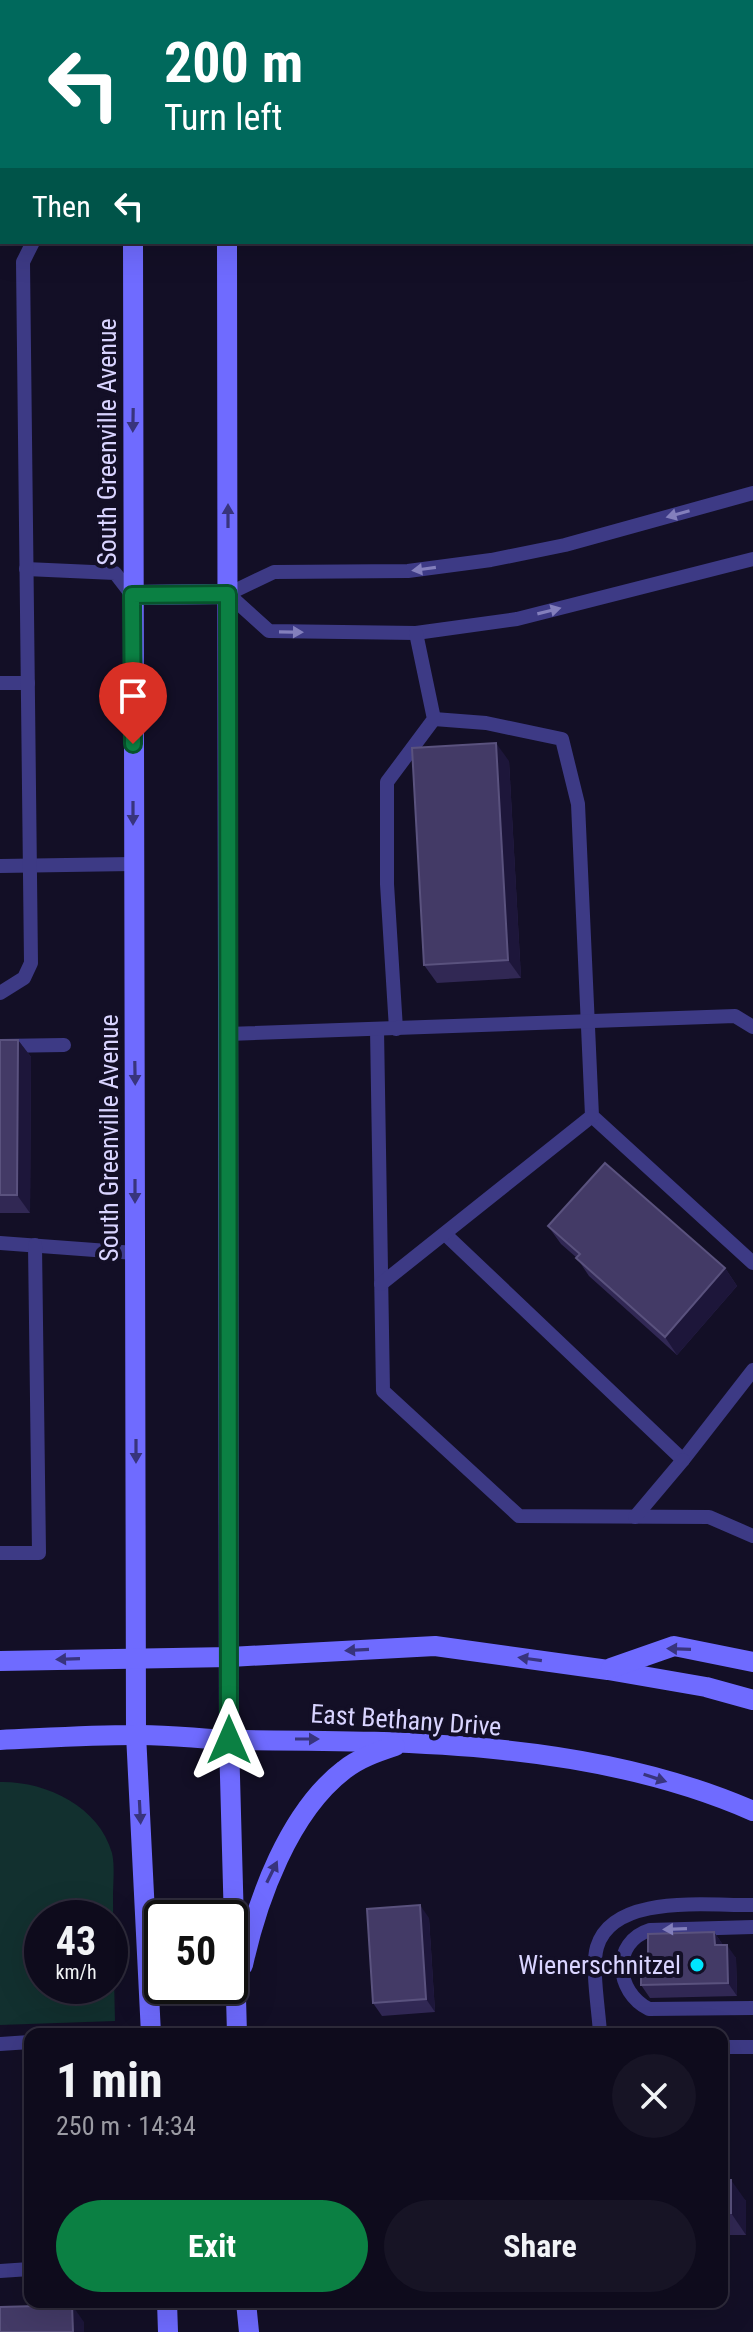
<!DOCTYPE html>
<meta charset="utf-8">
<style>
body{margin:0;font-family:"Roboto Condensed",sans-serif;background:#171425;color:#f1f3f6;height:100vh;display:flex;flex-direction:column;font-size:30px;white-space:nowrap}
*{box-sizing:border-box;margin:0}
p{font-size:26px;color:#9b9ba3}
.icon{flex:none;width:44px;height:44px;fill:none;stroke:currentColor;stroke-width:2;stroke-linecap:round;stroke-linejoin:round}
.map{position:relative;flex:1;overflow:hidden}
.sheet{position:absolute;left:24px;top:2028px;width:704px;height:280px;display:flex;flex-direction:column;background:#0e0b1c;border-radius:16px;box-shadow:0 8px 32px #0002,0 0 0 2px #2e2b3b}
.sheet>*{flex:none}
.guide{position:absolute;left:0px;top:0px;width:754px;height:244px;box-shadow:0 8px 32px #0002,0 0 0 2px #2e2b3b;background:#00695c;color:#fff;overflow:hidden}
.speed{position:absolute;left:24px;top:1900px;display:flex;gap:16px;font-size:40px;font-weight:700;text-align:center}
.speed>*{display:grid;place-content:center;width:104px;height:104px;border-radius:50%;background:#0e0b1c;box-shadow:0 8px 32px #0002,0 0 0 2px #2e2b3b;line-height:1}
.speed small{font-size:20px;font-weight:400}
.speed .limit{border:4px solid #111;border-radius:12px;background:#fff;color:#111}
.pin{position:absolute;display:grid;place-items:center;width:68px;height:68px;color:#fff;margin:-82px -34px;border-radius:50% 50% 50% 0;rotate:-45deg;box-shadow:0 0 8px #0007}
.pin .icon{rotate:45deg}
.me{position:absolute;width:88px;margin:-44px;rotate:0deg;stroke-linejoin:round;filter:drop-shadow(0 0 6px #0008)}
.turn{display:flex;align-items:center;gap:28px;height:168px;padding:0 32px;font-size:36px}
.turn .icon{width:104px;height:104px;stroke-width:2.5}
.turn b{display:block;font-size:56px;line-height:68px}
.then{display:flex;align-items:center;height:76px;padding:0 32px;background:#0003;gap:16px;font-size:30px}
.round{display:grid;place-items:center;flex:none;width:84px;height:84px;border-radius:42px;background:#171425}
.headline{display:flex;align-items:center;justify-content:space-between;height:136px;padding:0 32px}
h1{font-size:48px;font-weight:700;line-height:60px}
.button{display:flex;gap:16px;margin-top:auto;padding:16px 32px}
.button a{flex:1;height:92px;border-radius:48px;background:#0b8043;color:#fff;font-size:32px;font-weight:700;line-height:92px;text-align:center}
.button a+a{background:#171425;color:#f1f3f6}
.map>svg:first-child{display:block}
</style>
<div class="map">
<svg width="753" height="2332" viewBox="0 0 753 2332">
<rect width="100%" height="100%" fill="#130f26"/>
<path fill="#12302f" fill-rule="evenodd" d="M0,1782c45,-1 99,24 112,71 3,13 1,31 1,44 0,41 1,82 2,124l-115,4zM42,1918h68v68h-68z"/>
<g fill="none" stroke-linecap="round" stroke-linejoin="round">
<g stroke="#3d3a85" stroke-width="14">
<path d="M422,0v2"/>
<path d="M0,206h2"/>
<path d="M753,493l-188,52 -74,15 -83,11 -134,1 -46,22 41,37 147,2 101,-14 236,-60"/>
<path d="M26,569l89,4 17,22"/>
<path d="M0,683h28"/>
<path d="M434,719l52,4 76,16 16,65 14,312 161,147"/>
<path d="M0,866l133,-2"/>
<path d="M0,993l24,-15 7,-15 -8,-701 10,-20"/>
<path d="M377,1029l6,362 136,125 190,1 44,19"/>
<path d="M396,1029l-9,-145v-102l47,-63 -18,-86"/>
<path d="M228,1034l507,-18 18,11"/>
<path d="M0,1046l64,-1"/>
<path d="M445,1234l238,226 70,-90"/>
<path d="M0,1243l135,10"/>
<path d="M381,1284l211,-168"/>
<path d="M635,1517l48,-57"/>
<path d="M0,1553h39l-4,-308"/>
<path d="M753,1927l-103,3c-39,12 -35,62 -1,79l104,-1"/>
<path d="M600,2034c-1,-23 -9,-66 -3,-87 16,-54 111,-41 156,-42"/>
<path d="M0,2044l30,-2"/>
<path d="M722,2047h31"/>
<path d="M0,2271l30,-2"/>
</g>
<g stroke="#6f6bff" stroke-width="20">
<path d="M131,0v2"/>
<path d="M230,2v-2"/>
<path d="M133,242l3,1492 15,300"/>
<path d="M227,242l2,1498 8,294"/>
<path d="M132,595l96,-1"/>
<path d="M0,1661l230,-4 205,-11 173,24 98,17 47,13"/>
<path d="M611,1668l63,-22 79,16"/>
<path d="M0,1740c45,-2 89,-5 134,-5 32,-1 65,4 97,5 174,1 360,0 522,71"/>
<path d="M243,1965c14,-65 46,-153 101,-195 15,-12 33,-18 51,-24"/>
<path d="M167,2302l1,30"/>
<path d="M246,2302l3,30"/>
</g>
</g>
<g fill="#312854">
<path d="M507,0h236v2h-235z"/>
<rect x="0" y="54" width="2" height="112"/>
<path d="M509,761l12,217 -84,5 -13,-18z"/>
<path d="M0,1040h18l13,17 -1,156h-30z"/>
<path d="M548,1226l177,42 12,18 -60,69 -88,-79 -12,-18 -16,-14z"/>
<path d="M429,1918l6,94 -53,4 -9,-13z"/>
<path d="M714,1932l9,13 13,13 1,38 -87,2 -9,-13 7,-25z"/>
<path d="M722,2180l24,21v34h-24z"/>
</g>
<g fill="#1d163a">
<path d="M732,0h11v2h-10z"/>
<path d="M496,743l13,18 12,217 -13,-18z"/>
<path d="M18,1040l13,17 -1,156 -13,-18z"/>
<path d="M725,1268l12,18 -60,69 -12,-18z"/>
<path d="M420,1905l9,13 6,94 -9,-13z"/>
<path d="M714,1932l9,13h-8z"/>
<path d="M727,1945l9,13 1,38 -9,-13z"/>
<path d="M731,2180l15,21v34l-15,-22z"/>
<path d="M72,2305l12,17v10h-11z"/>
</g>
<g fill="#433a66" stroke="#5a527e" stroke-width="2">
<path d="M586,0h146l1,2h-147z"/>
<rect x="0" y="54" width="2" height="91"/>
<path d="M496,743l12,217 -84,5 -12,-217z"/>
<path d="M0,1040h18l-1,155h-17z"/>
<path d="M605,1163l120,105 -60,69 -89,-79 4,-4 -32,-28z"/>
<path d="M420,1905l6,94 -53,4 -6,-94z"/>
<path d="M714,1932l1,13h12l1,38 -87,2v-25h7v-26z"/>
<rect x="722" y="2180" width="9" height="33"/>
<path d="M72,2305l1,27h-73v-25z"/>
</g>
<defs><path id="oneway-solid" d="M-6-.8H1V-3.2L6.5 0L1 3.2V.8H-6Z" transform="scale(2)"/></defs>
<g fill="#38347d">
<use href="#oneway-solid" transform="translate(133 420) rotate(91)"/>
<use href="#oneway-solid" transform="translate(228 516) rotate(-90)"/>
<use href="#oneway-solid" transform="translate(133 813) rotate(90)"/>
<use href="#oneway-solid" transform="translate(135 1073) rotate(89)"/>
<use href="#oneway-solid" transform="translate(135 1191) rotate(90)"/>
<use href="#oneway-solid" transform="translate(136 1451) rotate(90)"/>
<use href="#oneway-solid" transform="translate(679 1649) rotate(-178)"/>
<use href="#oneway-solid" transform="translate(357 1650) rotate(177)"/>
<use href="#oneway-solid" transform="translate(68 1659) rotate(178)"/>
<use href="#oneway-solid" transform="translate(530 1659) rotate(-172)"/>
<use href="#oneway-solid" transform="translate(307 1739)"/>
<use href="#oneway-solid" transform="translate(655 1778) rotate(18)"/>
<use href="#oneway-solid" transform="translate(140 1812) rotate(87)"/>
<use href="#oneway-solid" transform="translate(272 1872) rotate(-64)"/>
</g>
<g fill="#837fbc">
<use href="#oneway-solid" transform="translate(678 514) rotate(164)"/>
<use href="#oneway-solid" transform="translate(424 569) rotate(172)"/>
<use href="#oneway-solid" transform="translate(549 611) rotate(-14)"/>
<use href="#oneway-solid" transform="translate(291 632) rotate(1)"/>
<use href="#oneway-solid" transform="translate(675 1929) rotate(178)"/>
</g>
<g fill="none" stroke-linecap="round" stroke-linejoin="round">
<defs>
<path id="route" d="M133,744l-1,-149 96,-1 1,1146"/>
</defs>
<use href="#route" stroke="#07532c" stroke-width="20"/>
<use href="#route" stroke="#0b8043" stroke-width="14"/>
</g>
<circle fill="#00e5ff" stroke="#130f26" stroke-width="3" cx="697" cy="1965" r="8"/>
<g text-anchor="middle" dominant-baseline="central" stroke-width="8" stroke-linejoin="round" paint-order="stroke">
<g font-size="26" fill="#d9d4ff" stroke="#130f26">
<text transform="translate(107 442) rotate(-90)">South Greenville Avenue</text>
<text transform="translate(109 1138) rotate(-90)">South Greenville Avenue</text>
<text transform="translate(406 1720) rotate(4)">East Bethany Drive</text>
</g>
<g font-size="26" fill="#d9d4ff" stroke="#130f26" text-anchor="end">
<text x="681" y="1965">Wienerschnitzel</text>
</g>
</g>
</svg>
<div class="speed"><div>43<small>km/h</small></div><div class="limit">50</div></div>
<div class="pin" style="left:133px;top:744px;background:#d93025"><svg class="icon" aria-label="arrive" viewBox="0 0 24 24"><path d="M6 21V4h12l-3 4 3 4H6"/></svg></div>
<svg class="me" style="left:229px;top:1740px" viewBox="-20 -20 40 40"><path d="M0-17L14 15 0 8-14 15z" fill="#0b8043" stroke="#fff" stroke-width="4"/></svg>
<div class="guide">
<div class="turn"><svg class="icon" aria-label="left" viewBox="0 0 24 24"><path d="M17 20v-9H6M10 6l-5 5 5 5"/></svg><div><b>200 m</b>Turn left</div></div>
<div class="then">Then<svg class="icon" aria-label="left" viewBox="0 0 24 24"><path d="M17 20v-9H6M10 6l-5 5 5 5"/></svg></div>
</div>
<section class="sheet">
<div class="headline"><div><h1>1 min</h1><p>250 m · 14:34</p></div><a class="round"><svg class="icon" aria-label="close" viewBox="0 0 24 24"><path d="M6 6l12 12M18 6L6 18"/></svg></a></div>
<div class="button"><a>Exit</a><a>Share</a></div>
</section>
</div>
